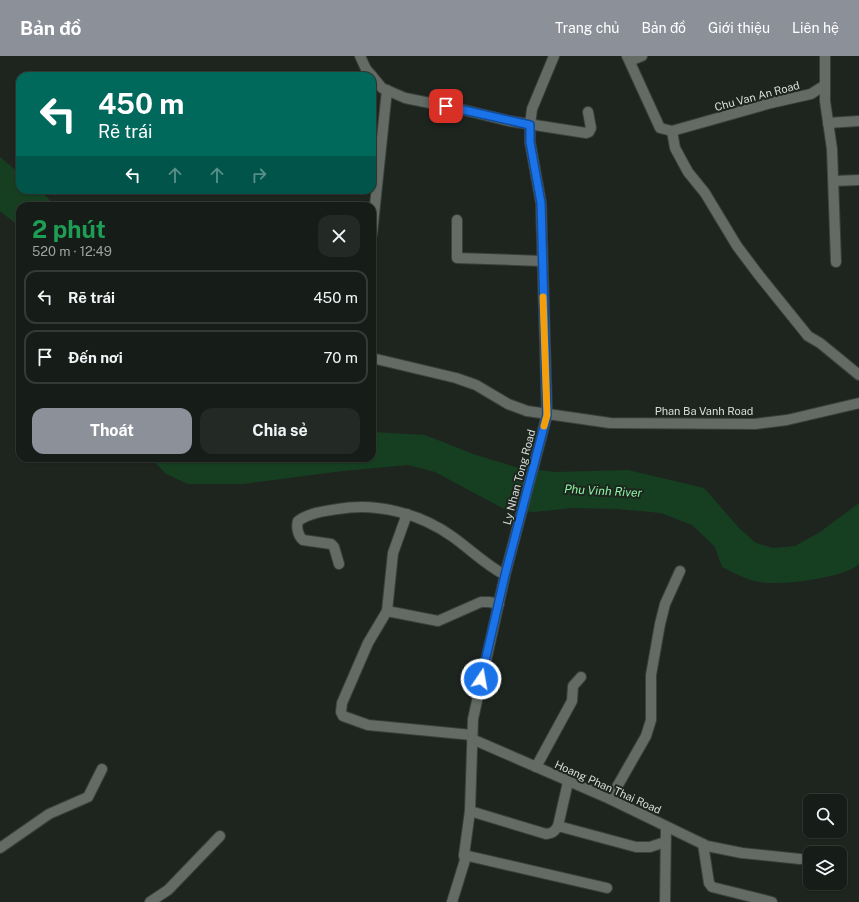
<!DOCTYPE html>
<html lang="vi">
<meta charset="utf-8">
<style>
body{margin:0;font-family:"Public Sans",sans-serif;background:#232924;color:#f1f3f6;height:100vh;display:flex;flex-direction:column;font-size:15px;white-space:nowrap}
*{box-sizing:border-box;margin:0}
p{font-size:13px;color:#9ea1a1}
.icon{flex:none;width:22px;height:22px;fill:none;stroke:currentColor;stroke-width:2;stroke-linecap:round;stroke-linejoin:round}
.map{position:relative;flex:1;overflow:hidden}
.side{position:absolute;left:16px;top:146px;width:360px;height:260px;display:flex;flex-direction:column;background:#161c17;border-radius:12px;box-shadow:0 1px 3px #0004,0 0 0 1px #353a36}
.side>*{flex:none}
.top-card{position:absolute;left:16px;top:16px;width:360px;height:122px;border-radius:12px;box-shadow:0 1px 3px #0004,0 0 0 1px #353a36;background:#00695c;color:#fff;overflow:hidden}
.controls{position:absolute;left:803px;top:738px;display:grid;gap:8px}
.controls a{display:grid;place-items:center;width:44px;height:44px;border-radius:8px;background:#161c17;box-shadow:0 1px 3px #0004,0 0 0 1px #353a36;font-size:20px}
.pin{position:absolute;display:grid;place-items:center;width:34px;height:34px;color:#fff;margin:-17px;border-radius:8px;box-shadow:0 2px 6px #0006}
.me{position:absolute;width:44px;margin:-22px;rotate:12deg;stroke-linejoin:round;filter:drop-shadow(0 0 3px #0008)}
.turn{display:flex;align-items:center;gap:14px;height:84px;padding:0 16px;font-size:18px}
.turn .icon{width:52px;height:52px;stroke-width:2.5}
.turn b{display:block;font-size:28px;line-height:34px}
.lanes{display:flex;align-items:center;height:38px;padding:0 16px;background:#0003;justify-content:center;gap:20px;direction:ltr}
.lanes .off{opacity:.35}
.round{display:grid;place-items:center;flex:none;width:42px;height:42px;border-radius:12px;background:#232924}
.summary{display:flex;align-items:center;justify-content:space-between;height:68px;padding:0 16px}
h1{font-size:24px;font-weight:700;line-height:30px;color:#1e9e55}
.cta{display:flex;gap:8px;margin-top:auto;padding:8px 16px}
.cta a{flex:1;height:46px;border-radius:12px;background:#8c9099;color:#fff;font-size:16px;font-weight:700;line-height:46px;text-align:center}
.cta a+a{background:#232924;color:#f1f3f6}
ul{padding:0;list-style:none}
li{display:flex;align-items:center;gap:12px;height:54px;margin:0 8px 6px;padding:0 8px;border:2px solid #353a36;border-radius:12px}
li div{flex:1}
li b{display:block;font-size:15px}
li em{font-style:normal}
header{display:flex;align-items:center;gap:24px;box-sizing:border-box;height:56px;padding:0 20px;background:#8c9099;color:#fff}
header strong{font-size:19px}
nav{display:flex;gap:22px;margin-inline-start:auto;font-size:14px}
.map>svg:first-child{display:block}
</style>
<header>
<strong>Bản đồ</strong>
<nav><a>Trang chủ</a><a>Bản đồ</a><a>Giới thiệu</a><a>Liên hệ</a></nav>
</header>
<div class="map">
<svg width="859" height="846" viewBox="0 0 859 846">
<rect width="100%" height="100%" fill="#1e251f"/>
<g fill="#153f20">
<path d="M0,101l20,17v16h19l17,16h-36v21l-20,-16z"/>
<path d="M372,376l53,3 48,19 46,14 37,4 72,-2 76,18 35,40 17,15 17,5 22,-2 25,-14 39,-29v61c-14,14 -79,22 -100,18 -12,-2 -26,-10 -37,-15l-7,-20 -23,-22 -31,-12 -44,-4 -44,-1 -39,4 -28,-2 -71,-38 -27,-7 -65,6 -100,13h-55l-22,-10 -15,-16h221z"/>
</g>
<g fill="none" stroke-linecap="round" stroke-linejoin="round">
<defs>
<g id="minor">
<path d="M360,0l6,13 6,7"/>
<path d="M627,0l33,72 12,3 99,-28 40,-9 14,-9"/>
<path d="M825,0v45l7,48 4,113"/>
<path d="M630,5l12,-5"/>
<path d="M372,20l10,12 23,10 55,11 49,12 77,12 3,-1 2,-4 -3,-16"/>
<path d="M828,67l31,-2"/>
<path d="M672,75l3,17 13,24 17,21 32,53 21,28 50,62 12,7 39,32"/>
<path d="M834,125l25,-1"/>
<path d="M457,164v38l85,3"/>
<path d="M372,178l15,-144"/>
<path d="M372,302l84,20 20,7 32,19 19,7 83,12 145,1 32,-4 72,-17"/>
<path d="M407,458l-14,39 -6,58 -19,32 -26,60 -1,9 2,4 25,9 104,10"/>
<path d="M339,508l-5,-17 -3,-3 -28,-4c-5,-4 -7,-13 -5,-19 11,-8 26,-10 40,-12 39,-7 83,5 115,28 18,13 33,28 52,38"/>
<path d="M387,555l51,10 43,-19h8l10,2"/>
<path d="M472,683l138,60 97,47 35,7 58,6"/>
<path d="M536,711l36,-66 1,-15 8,-9"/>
<path d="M610,743l36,-63 5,-16v-45l9,-51 5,-20 15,-33"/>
<path d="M470,755l76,23c7,-1 8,-2 12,-8l10,-44"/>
<path d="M558,770l78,21h14l15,-5"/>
<path d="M703,788l6,39 3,4 60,15"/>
<path d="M0,792l49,-34 39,-17 14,-28"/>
<path d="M464,799l143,33"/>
<path d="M150,846l18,-12 52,-54"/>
<path d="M452,846l13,-42 -1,-5 6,-44 3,-92 32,-144 42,-160 -6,-212 -11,-61v-17l2,-16 22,-53"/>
<path d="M665,846l1,-75"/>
</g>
</defs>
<use href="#minor" stroke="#3a403b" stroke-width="12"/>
<use href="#minor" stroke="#636b64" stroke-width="10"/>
</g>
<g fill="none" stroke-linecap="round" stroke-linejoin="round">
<defs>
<path id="route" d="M446,50l84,19v17l11,61 6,212 -42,160 -24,104"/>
</defs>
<use href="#route" stroke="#114b97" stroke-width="10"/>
<use href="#route" stroke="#1a73e8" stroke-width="7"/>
<path stroke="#f59e0b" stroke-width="7" d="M543,241l4,118 -3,11"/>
</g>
<g text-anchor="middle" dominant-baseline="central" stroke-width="4" stroke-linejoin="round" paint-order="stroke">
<g font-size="11" fill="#d9deda" stroke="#1e251f">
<text transform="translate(757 40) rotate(-15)">Chu Van An Road</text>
<text x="704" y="355">Phan Ba Vanh Road</text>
<text transform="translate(519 421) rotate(-75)">Ly Nhan Tong Road</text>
<text transform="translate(608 731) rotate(24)">Hoang Phan Thai Road</text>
</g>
<g font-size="12" font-style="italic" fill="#8cf4a3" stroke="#1e251f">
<text transform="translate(603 435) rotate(3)">Phu Vinh River</text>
</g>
</g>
</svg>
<div class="controls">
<a><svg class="icon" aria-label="search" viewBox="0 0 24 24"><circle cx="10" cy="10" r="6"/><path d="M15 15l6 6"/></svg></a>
<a><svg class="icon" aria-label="layers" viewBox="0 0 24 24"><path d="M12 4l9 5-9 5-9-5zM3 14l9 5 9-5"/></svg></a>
</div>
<div class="pin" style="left:446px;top:50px;background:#d93025"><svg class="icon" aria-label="arrive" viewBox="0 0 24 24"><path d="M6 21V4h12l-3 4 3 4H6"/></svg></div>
<svg class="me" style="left:481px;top:623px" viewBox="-20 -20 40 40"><circle r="17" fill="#1a73e8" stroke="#fff" stroke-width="3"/><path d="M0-11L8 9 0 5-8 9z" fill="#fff"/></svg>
<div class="top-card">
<div class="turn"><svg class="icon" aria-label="left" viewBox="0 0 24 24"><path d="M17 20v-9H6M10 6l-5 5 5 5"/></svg><div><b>450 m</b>Rẽ trái</div></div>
<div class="lanes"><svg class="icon" aria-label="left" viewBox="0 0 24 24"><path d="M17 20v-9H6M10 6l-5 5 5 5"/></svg><svg class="icon off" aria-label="ahead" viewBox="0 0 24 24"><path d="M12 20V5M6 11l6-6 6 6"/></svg><svg class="icon off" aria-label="ahead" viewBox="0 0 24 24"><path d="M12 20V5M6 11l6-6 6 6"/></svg><svg class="icon off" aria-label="right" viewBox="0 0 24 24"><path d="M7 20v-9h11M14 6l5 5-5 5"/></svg></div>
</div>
<section class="side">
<div class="summary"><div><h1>2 phút</h1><p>520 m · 12:49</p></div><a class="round"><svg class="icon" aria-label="close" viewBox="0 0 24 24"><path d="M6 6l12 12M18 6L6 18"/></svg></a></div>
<ul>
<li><svg class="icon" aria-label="left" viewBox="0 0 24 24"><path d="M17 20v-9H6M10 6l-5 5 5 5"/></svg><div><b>Rẽ trái</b></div><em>450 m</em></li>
<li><svg class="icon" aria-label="arrive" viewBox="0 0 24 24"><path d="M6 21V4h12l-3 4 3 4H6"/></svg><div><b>Đến nơi</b></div><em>70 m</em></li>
</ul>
<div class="cta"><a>Thoát</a><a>Chia sẻ</a></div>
</section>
</div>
